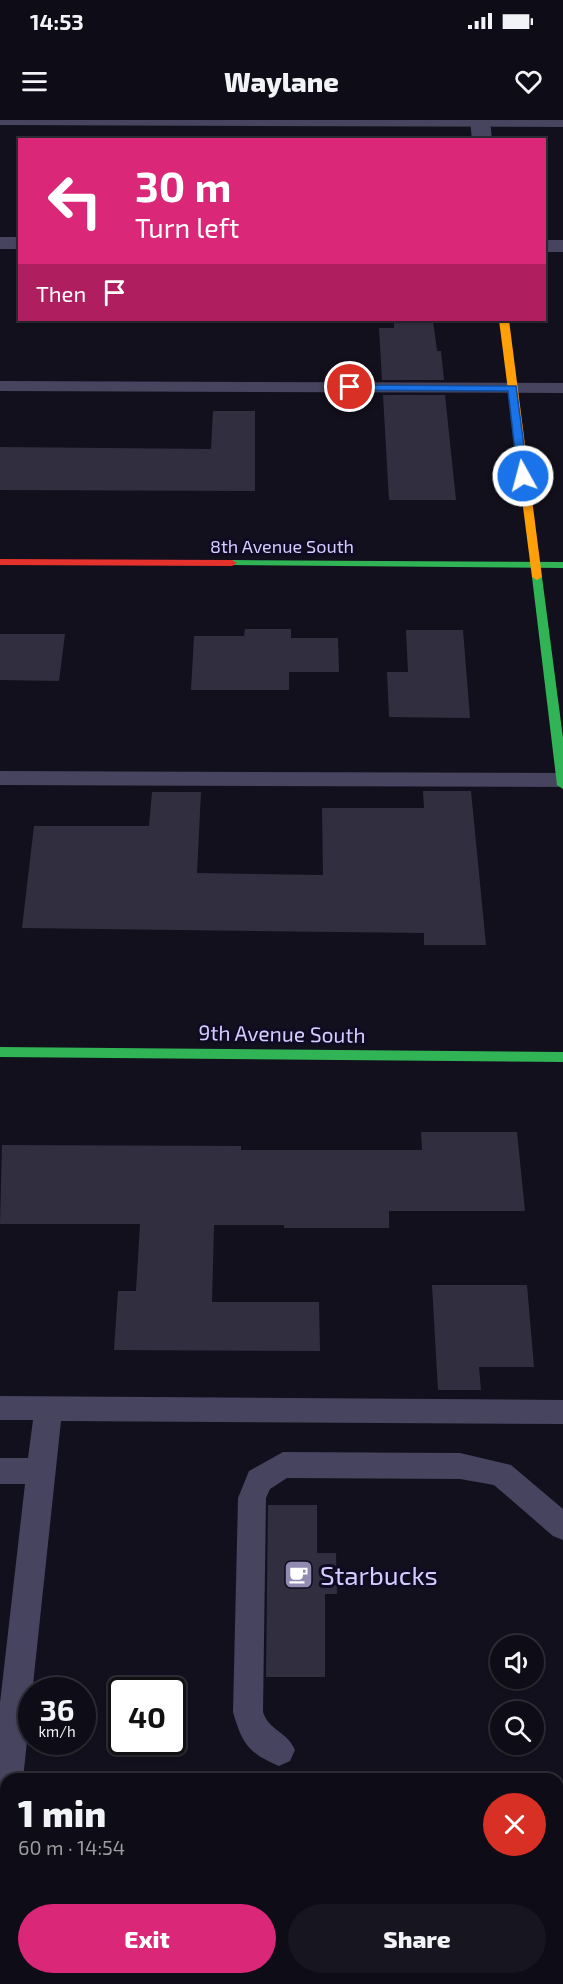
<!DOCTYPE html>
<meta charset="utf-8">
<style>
body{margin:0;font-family:"Exo 2",sans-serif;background:#17151f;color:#f1f3f6;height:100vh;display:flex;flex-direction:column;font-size:22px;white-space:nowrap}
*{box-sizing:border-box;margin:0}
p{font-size:20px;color:#9b9ba1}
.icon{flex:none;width:33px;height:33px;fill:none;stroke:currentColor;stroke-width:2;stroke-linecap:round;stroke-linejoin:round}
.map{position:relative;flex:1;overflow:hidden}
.side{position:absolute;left:0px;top:1653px;width:564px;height:212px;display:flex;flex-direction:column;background:#0e0c16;border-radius:18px 18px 0 0;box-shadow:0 2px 4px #0004,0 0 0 2px #2e2c35}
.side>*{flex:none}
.top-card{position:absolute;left:18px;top:18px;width:528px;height:183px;border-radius:0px;box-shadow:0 2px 4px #0004,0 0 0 2px #2e2c35;background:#db2777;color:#fff;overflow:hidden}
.buttons{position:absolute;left:490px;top:1515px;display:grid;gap:12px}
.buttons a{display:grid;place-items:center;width:54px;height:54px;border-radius:50%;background:#0e0c16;box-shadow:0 2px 4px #0004,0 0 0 2px #2e2c35;font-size:30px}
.speed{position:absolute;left:18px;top:1557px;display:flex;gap:12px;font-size:30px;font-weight:700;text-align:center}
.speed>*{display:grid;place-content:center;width:78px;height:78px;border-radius:50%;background:#0e0c16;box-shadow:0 2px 4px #0004,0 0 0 2px #2e2c35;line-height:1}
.speed small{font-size:15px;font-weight:400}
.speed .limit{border:3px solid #111;border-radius:9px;background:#fff;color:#111}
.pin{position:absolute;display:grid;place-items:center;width:51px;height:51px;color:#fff;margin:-26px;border:3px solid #fff;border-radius:50%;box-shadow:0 2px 6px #0007}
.me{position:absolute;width:66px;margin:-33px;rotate:353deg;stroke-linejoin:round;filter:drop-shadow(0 0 4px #0008)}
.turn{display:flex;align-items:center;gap:21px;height:126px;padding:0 18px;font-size:27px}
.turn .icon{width:78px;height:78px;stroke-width:2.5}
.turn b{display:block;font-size:42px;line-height:51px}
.then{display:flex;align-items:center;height:57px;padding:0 18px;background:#0003;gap:12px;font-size:22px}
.round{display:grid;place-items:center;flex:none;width:63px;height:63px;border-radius:32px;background:#17151f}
.head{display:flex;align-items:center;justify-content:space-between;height:102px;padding:0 18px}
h1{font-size:36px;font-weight:800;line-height:45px}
.primary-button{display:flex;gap:12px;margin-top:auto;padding:12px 18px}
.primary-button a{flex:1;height:69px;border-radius:36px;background:#db2777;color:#fff;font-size:24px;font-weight:800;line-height:69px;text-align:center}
.primary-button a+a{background:#17151f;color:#f1f3f6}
.status{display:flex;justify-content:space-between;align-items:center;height:42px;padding:0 30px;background:#0e0c16;direction:ltr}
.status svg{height:16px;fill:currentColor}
header{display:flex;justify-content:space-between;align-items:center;height:78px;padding:0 18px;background:#0e0c16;font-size:27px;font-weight:800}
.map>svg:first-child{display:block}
</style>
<div class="status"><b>14:53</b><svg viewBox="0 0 49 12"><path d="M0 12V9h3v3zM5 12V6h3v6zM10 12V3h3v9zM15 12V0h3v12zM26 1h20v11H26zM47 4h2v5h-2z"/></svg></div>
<header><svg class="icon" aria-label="menu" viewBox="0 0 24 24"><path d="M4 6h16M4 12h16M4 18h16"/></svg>Waylane<svg class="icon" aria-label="heart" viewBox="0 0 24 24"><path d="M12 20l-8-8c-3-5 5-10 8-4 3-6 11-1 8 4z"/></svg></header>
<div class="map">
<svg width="563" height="1864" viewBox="0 0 563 1864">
<rect width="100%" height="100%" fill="#13101d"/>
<g fill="#312e40">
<path d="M394,200h39l4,31h4l3,29h-62l-3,-52h15z"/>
<path d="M383,275h62l11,105h-67z"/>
<path d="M213,291h42v80l-255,-1v-43l211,2z"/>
<path d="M245,509h46v9h47l1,34h-50v18h-98l3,-54h50z"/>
<path d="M406,510h57l7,88 -81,-1 -2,-45h21z"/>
<path d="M0,514h65l-6,47 -59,-1z"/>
<path d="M423,671h48l15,154h-62v-12l-402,-5 12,-102h115l3,-34h49l-4,81 126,2 -1,-67h102z"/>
<path d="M421,1012h96l8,79h-136v17h-105v-3h-70l-2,77h107l1,49 -206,-1 4,-59h18l4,-67h-140l2,-79 239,1v4h181z"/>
<path d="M432,1165h95l7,82h-55l2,23h-43z"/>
<path d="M268,1385h49v48h19l1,41h-12v83h-59z"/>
</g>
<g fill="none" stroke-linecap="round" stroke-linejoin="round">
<g fill="#46445e" fill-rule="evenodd">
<path d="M0,0h563v7l-563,-2z"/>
<path d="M0,261l563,2v10l-563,-2z"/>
<path d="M0,651l563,2v14l-563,-2z"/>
<path d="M0,1276l563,4v24l-502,-3 -38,358h-17v81l-6,2v-159l25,-219h-25v-26h28l5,-38h-33z"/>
<path d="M283,1332l177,1 51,12 52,44v31l-10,-4 -59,-51 -34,-6 -173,-1 -17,11 -4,9 -3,214c6,19 24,19 32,38l-5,11 -11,5c-31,-13 -37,-23 -46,-54l5,-214 11,-27z"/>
</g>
<g fill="#46445e" fill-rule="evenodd">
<path d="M470,0h20l2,20h-20z"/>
<rect x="0" y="117" width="20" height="12"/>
<rect x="544" y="120" width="19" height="12"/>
</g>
<g fill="#30b455" fill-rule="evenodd">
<path d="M232,440l331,2v6l-335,-3 -1,-2z"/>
<path d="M537,454l5,3 21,161v51l-6,-4 -25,-208z"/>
<path d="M0,927l563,5v10l-563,-5z"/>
<rect x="0" y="1733" width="6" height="18"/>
<rect x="558" y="1737" width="5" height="18"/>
</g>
<path fill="#ff9f0a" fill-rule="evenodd" d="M499,200h10l33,257 -5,3 -5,-3z"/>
<path fill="#e5322d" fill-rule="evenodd" d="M0,439l232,1 5,3 -5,3 -232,-1z"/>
</g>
<path fill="#1a73e8" stroke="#114b97" stroke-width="1.5" d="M346,265l170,1 12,90 -5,3 -5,-3 -10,-85 -158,-1 -5,-3z"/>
<defs>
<symbol id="cafe-square" viewBox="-11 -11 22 22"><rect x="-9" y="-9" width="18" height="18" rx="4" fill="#908bb0" stroke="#100b22"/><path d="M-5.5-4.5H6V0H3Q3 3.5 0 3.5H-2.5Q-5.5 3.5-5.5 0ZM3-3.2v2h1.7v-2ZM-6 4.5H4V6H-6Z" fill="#fff"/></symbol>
</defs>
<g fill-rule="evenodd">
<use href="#cafe-square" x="282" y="1438" width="33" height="33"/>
</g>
<g text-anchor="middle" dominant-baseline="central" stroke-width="6" stroke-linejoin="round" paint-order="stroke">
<g font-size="18" fill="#d4cdff" stroke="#100b22">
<text x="282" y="426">8th Avenue South</text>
</g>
<g font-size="21" fill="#d4cdff" stroke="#100b22">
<text transform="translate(282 913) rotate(1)">9th Avenue South</text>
</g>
<g font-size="26" fill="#d4cdff" stroke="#100b22" text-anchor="start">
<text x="320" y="1454">Starbucks</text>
</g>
</g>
</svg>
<div class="buttons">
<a><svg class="icon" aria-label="sound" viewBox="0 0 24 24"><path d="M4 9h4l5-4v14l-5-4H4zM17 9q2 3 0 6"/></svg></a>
<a><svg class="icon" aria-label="search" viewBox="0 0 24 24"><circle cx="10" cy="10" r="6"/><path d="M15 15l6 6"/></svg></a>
</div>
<div class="speed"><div>36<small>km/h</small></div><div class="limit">40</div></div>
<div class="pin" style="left:350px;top:267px;background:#d93025"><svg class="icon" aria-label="arrive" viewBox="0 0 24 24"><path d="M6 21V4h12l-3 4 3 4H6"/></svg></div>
<svg class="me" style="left:523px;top:356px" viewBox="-20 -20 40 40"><circle r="17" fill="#1a73e8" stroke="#fff" stroke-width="3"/><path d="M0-11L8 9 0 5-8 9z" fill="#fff"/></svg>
<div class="top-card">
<div class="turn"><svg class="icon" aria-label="left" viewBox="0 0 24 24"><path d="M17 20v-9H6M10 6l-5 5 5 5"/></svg><div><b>30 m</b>Turn left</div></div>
<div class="then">Then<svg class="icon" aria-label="arrive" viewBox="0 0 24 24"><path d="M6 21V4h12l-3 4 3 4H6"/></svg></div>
</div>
<section class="side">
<div class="head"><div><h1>1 min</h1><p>60 m · 14:54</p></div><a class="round" style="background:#d93025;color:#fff"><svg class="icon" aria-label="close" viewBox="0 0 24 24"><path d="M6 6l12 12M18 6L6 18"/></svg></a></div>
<div class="primary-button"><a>Exit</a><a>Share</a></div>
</section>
</div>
